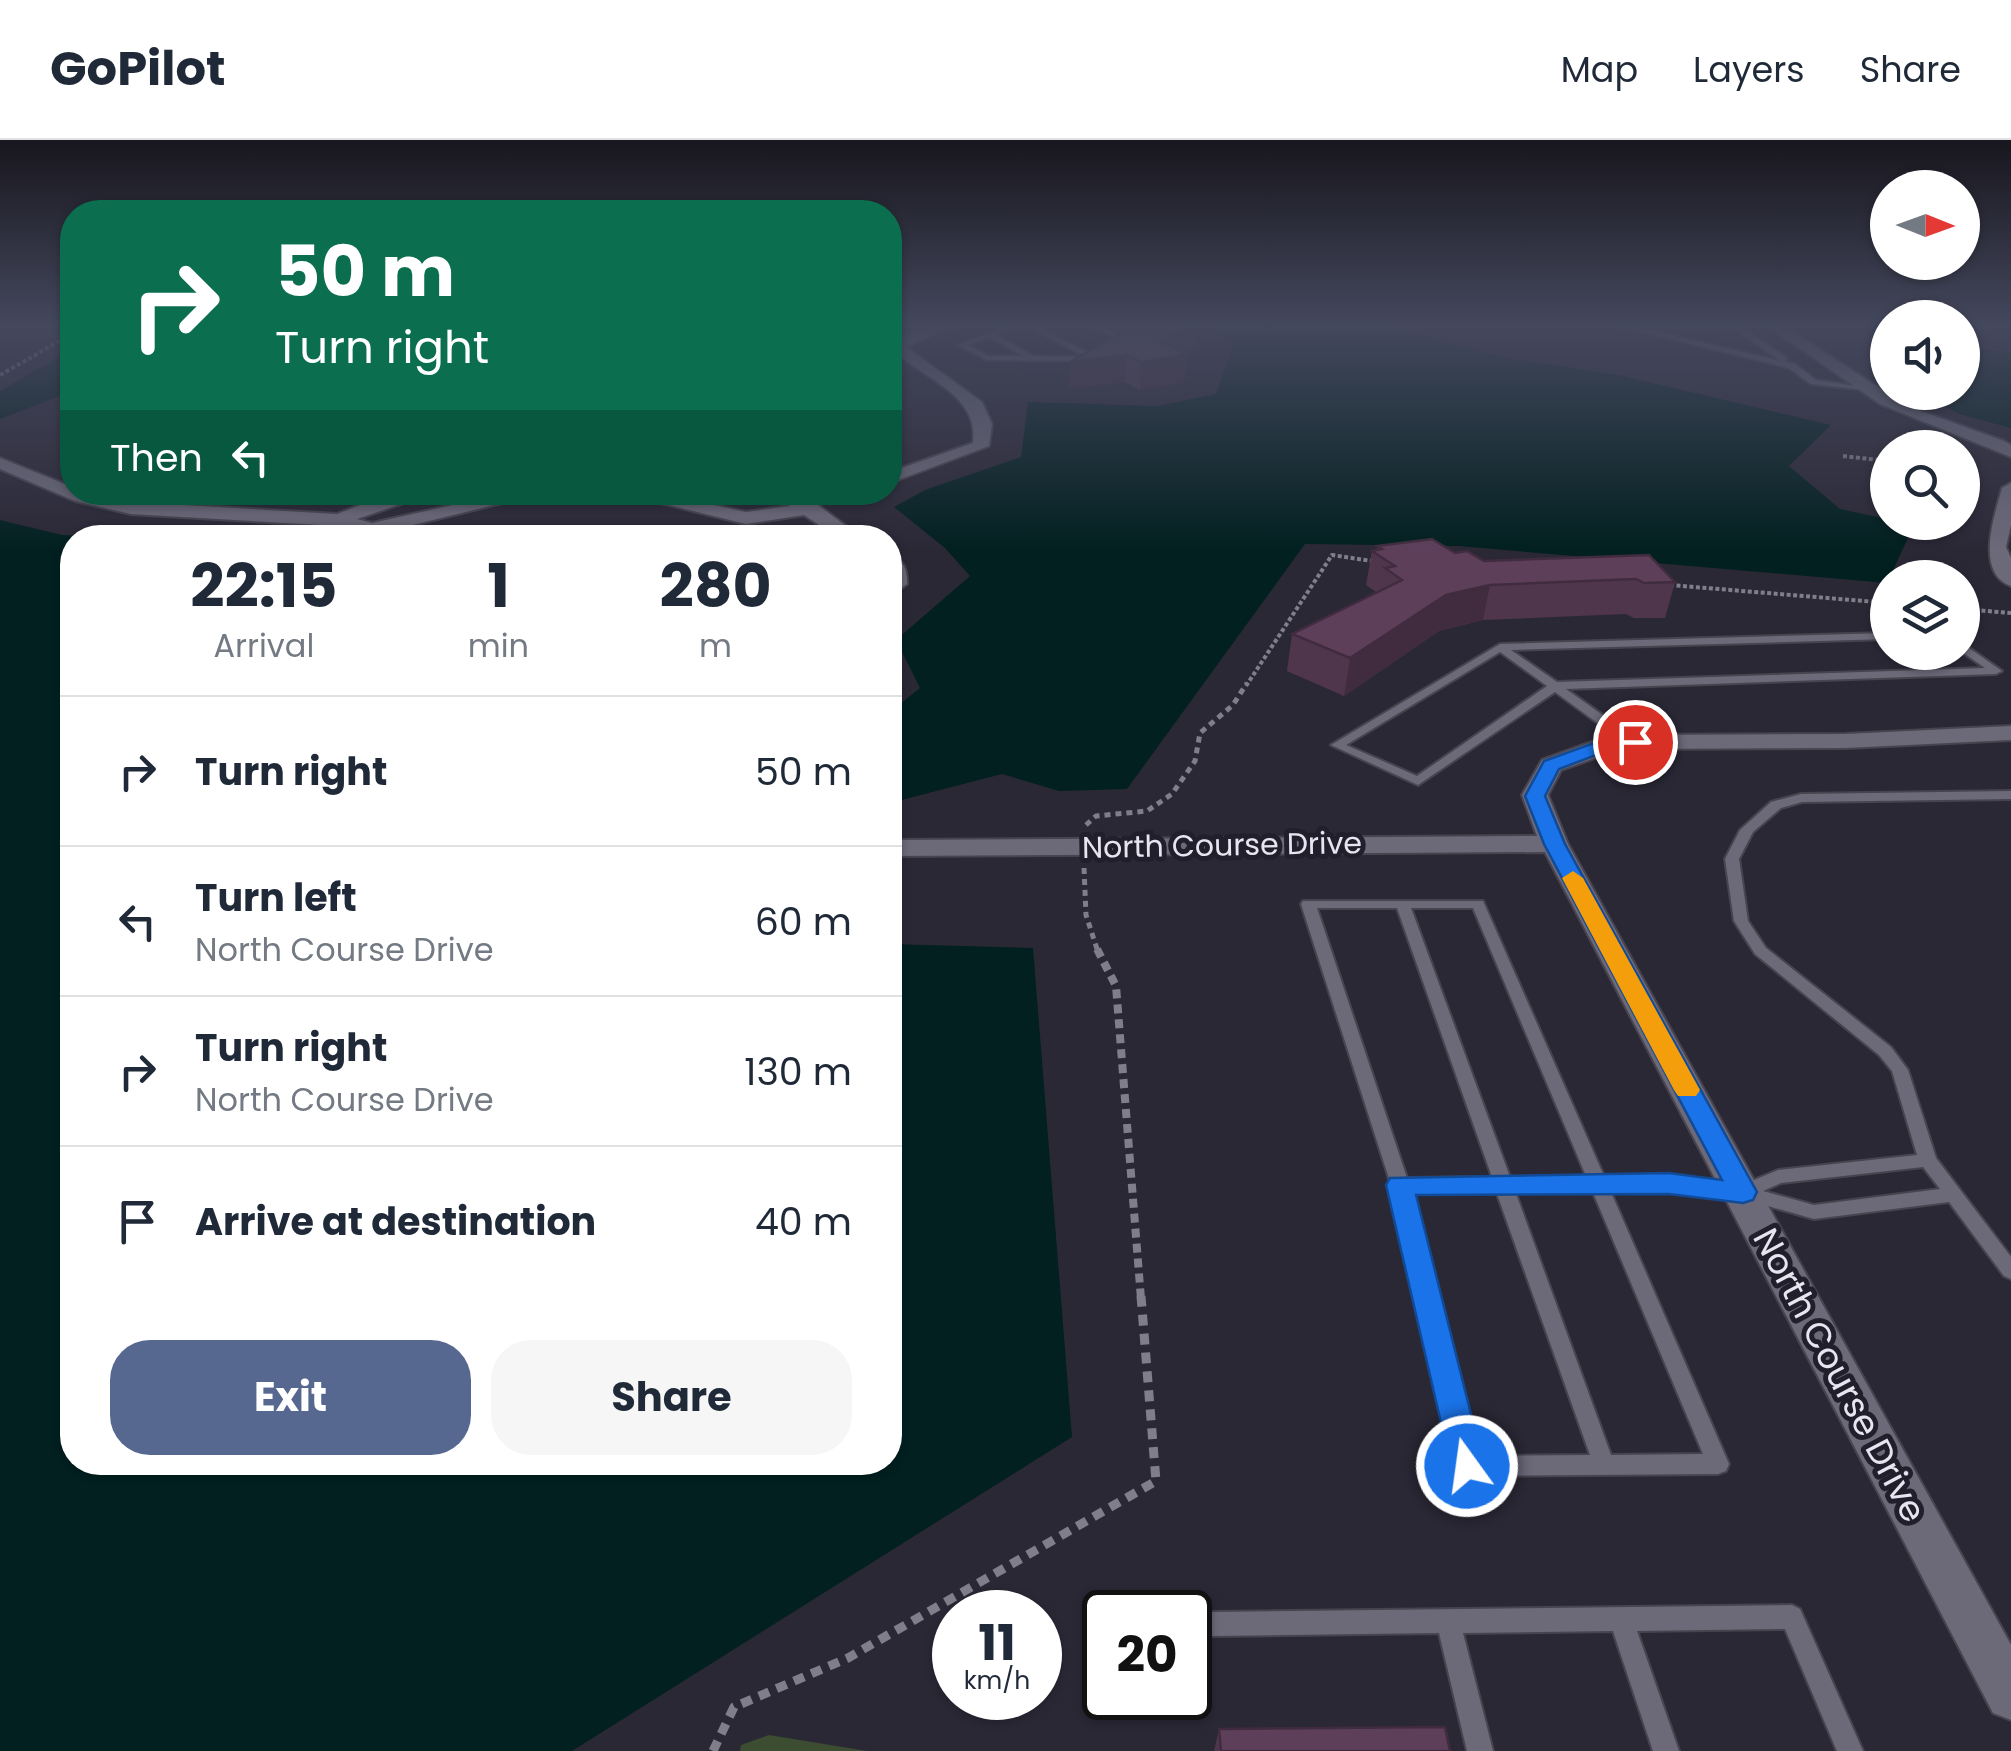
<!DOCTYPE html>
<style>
body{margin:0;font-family:Poppins,sans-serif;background:#f6f6f7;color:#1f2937;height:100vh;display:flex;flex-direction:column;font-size:38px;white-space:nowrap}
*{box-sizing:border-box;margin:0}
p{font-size:32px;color:#747a83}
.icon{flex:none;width:55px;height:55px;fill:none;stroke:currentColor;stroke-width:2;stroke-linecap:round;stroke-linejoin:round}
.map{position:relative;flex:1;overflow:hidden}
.details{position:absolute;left:60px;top:385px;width:842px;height:950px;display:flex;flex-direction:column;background:#fff;border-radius:40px;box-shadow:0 2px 8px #0004}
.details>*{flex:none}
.guide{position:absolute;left:60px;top:60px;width:842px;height:305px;border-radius:40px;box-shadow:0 2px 8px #0004;background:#0b6e4f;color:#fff;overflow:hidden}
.needle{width:65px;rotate:91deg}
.buttons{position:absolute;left:1870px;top:30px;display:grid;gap:20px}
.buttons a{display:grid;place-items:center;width:110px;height:110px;border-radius:50%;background:#fff;box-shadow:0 2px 8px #0004;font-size:50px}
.speed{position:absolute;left:932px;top:1450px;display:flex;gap:20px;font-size:50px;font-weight:700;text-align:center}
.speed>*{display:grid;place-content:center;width:130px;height:130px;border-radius:50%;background:#fff;box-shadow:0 2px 8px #0004;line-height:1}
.speed small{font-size:25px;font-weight:400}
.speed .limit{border:5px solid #111;border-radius:15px;background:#fff;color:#111}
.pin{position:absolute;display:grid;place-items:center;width:85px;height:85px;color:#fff;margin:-42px;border:5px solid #fff;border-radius:50%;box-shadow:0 2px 10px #0007}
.me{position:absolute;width:110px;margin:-55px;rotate:346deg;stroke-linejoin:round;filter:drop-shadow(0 0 8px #0008)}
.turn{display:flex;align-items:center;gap:35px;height:210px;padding:0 50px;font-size:45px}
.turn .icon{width:130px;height:130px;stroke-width:2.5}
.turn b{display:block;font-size:70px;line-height:85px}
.then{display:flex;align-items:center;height:95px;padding:0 50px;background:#0003;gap:20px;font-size:38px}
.eta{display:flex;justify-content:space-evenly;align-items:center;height:170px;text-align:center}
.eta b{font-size:60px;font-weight:700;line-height:70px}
.button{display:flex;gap:20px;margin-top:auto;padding:20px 50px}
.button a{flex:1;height:115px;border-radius:40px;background:#566890;color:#fff;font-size:40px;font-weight:700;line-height:115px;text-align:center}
.button a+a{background:#f6f6f7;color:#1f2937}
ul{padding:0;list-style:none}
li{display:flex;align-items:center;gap:30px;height:150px;padding:0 50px;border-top:2px solid #e0e1e3}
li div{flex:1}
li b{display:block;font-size:38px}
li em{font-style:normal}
header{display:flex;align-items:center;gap:60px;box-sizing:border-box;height:140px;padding:0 50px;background:#fff;border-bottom:2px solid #e0e1e3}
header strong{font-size:48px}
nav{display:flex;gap:55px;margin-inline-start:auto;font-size:35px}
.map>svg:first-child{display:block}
</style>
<header>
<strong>GoPilot</strong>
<nav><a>Map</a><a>Layers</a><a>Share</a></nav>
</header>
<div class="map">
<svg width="2011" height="1611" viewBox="0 0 2011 1611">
<rect width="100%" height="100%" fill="#2b2836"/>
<path fill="#3c4d32" d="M769,1595l98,16h-127l1,-6z"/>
<g fill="#022020">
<path d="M1203,185h180l119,32 116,18 213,50 -42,41 51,43 47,10 1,3 26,3 -27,58 -429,-37 -153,-2 -178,245 -68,2 -57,-17 -112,29v-91l30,-24 -24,-48 74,-64 -25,-28 -51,-41 31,-17 96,-33 7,-55 130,4 58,-12 18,-51z"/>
<path d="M1963,206l48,7v75l-52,-14 -38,-21 41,-1z"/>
<path d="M72,209v42l-72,28v-28z"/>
<path d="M0,380l62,15 48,2 -38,1v924h818v-518l143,4 39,489 -500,314h-572z"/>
</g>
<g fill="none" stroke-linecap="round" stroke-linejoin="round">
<defs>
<g id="service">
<path d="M1012,185h10l-26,10 37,21 53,1 -61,-32h9l66,34 -4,2 -109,-1 -29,-15zM990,197l33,19h-35l-20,-11z"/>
<path d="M1089,185h9l33,16 -5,1z"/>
<path d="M1600,185h138l49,33 -2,4 10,2 21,16 53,8 -4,2 -54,-6 -22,-16 -167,-41zM1640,188l95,1 46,32z"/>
<path d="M834,384l5,3 -2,2 -34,9h-17z"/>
<path d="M1888,493v6l-377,11 46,32 428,-14 -23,-16v-9l40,28 -6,3 -430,15 45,32 19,19v6h-8l-19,-19 -48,-35 -137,93 -87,-40 169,-101zM1500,512l47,34 -130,90 -71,-31z"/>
<path d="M2011,651v8l-209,3 -21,6 -28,24 -14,27 9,62 18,27 125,99 17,23 28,88 75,99v22l-7,-3 -55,-74 -135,17 -71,-20 -74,-8 -59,-1 119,274 -3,7 -8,3 -251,2 -8,-3 -68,-288 -90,-281 2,-3h180l121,275 65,1 73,8 36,-15 139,-15 -25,-84 -13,-16 -124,-101 -21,-33 -9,-62 15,-29 31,-28 30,-8zM1317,768h80l95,269 -85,1zM1411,768h62l113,268 -76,1zM1923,1027l17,22 -126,16 -51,-14 18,-8zM1592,1050l111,264 -92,1 -96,-264zM1496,1051l94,264 -114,1 -65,-264z"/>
<path d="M1792,1465l8,4 63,142h-26l-52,-122 -148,2 42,120h-26l-40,-120 -150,2 30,118h-26l-28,-118 -226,3 -8,-4 -4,-8 4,-8 8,-4z"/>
</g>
<g id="minor">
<path d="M936,185h21l-51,22 76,55 10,22 -3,22 -99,37v-11l83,-29c7,-49 -52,-65 -82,-95l10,-11z"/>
<path d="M1766,185h16l127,82 95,34 7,4v12l-131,-53z"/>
<path d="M0,318l72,29v5l59,10 206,12 46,-18 53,-4 -79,27 15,4 139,-31h36l-175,43 -34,-9 -207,-12 -56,-13 -75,-32z"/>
<path d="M2011,343v42l-5,22 5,11v28c-37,-13 -16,-72 -9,-98z"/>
<path d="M616,352h37l93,20 44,-6 -19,-14h22l10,6 18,-6h29l-32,13 44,33h-23l-35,-23 -58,9z"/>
<path d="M890,416c15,4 17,15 17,28l-17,13z"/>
<path d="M2011,586v14l-165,8 -211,1 -29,5 -45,16 -13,25 20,49 443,801v75l-18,-7 -448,-861 -655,4v-16l647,-4 -15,-41 20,-35 50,-18 43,-7 211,-1z"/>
</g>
</defs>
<use href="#service" stroke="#47444f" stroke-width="4"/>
<use href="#minor" stroke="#47444f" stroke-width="4"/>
<g stroke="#807e8a" stroke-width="4" stroke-dasharray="4 2.5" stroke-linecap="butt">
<path d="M0,235l72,-41"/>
<path d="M1843,316l45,5"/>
<path d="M1670,445l218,18"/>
<path d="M1962,469l49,4"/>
<path d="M1246,546l86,-131 46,7"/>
</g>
<g stroke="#807e8a" stroke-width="5" stroke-dasharray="6 5" stroke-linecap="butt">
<path d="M1086,685l10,-9 51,-5 25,-17 23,-33 5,-28 33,-28 14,-22"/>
<path d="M1084,728l2,47 12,37"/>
</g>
<path stroke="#807e8a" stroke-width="8" stroke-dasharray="9 6" stroke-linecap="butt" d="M1097,809l19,37 25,313"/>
<path stroke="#807e8a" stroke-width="9" stroke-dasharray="11 8" stroke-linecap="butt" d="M713,1611l21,-44 114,-49 308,-177 -15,-185"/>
<use href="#service" fill="#6c6979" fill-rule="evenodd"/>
<use href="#minor" fill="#6c6979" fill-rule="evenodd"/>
</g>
<g fill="#50364d">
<path d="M1135,185h62l-1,21 -12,7 3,1 -3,28 -44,8 -15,-8 -56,7 1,-27z"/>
<path d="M1377,406l78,7 29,8 191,21 -10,36h-31l-8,-4 -143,6 -44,11 -95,65 -57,-25 5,-37 84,-42 -10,-7 6,-34 5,-1z"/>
<path d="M1219,1589l231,22h-236z"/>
</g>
<g fill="#412c3f">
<path d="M1189,185h8l-1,21 -15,9 6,-1 -3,28 -44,8 1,-28 19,-20z"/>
<path d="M1126,215l-1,27 -56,7 1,-27z"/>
<path d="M1490,445l-7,35 -44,11 -95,65 6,-38 96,-63z"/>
</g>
<g fill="#5d3f5a" stroke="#412c3f" stroke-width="2.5">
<path d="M1135,185h54l-29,17 27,12 -46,8 -15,-7 -56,7z"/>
<path d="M1432,399l23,14 12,-2 17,10 165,-6 26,27 -31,1 -8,-4 -146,6 -44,10 -96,63 -58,-24 110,-54 -17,-12 10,-2 -23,-15 10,-2 -5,-3z"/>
<path d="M1445,1587l5,24h-229l-2,-22z"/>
</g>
<linearGradient id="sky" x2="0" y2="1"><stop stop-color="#18161e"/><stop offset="0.45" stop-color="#44485d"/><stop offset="1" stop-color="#44485d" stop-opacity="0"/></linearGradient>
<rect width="2011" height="411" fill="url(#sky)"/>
<path fill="#1a73e8" stroke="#114b97" stroke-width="2.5" d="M1635,596l7,2v7l-38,7 -45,17 -14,27 20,48 192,348 -4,8 -10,3 -74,-9 -253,1 68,271 -5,11 -12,4 -12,-4 -4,-11 -65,-281 4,-7 279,-5 53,7 -178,-336 -19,-48 19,-35 50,-18z"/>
<path fill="#f59e0b" d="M1573,731l10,7 117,212 -4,6h-18l-4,-6 -112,-212z"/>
<g text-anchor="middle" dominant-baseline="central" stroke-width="10" stroke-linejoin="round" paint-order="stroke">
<g font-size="30" fill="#e7e5ef" stroke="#221f2c">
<text transform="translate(1222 705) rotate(-1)">North Course Drive</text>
</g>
<g font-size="35" fill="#e7e5ef" stroke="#221f2c">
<text transform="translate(1840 1235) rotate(62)">North Course Drive</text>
</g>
</g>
</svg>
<div class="buttons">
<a><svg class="needle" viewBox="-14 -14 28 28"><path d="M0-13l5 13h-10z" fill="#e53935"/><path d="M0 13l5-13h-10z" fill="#747a83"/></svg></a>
<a><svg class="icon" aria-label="sound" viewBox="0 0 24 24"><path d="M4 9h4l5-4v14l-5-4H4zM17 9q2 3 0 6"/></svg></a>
<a><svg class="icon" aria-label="search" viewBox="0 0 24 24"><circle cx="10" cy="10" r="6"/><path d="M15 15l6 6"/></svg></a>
<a><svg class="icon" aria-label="layers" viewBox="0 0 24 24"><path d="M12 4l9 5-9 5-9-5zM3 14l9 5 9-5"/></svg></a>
</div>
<div class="speed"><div>11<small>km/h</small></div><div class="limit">20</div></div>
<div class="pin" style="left:1635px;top:602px;background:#d93025"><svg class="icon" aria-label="arrive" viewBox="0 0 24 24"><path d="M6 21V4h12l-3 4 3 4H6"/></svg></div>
<svg class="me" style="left:1467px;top:1326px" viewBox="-20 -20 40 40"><circle r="17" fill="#1a73e8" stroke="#fff" stroke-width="3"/><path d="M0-11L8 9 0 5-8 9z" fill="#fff"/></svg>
<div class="guide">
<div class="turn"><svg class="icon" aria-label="right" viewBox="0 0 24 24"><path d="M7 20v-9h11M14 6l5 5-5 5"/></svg><div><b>50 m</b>Turn right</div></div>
<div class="then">Then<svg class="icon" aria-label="left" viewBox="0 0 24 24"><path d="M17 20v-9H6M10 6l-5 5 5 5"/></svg></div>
</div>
<section class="details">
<div class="eta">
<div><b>22:15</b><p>Arrival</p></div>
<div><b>1</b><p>min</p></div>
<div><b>280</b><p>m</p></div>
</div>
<ul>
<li><svg class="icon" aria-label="right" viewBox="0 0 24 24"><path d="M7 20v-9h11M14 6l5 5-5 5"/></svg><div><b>Turn right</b></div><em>50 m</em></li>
<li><svg class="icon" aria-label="left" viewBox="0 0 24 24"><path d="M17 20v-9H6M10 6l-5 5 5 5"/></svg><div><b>Turn left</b><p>North Course Drive</p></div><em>60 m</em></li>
<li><svg class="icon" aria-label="right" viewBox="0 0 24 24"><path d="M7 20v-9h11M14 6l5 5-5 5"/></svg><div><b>Turn right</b><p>North Course Drive</p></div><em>130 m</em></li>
<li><svg class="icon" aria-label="arrive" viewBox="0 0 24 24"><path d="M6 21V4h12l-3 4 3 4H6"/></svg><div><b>Arrive at destination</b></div><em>40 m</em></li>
</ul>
<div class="button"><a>Exit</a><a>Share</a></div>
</section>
</div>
